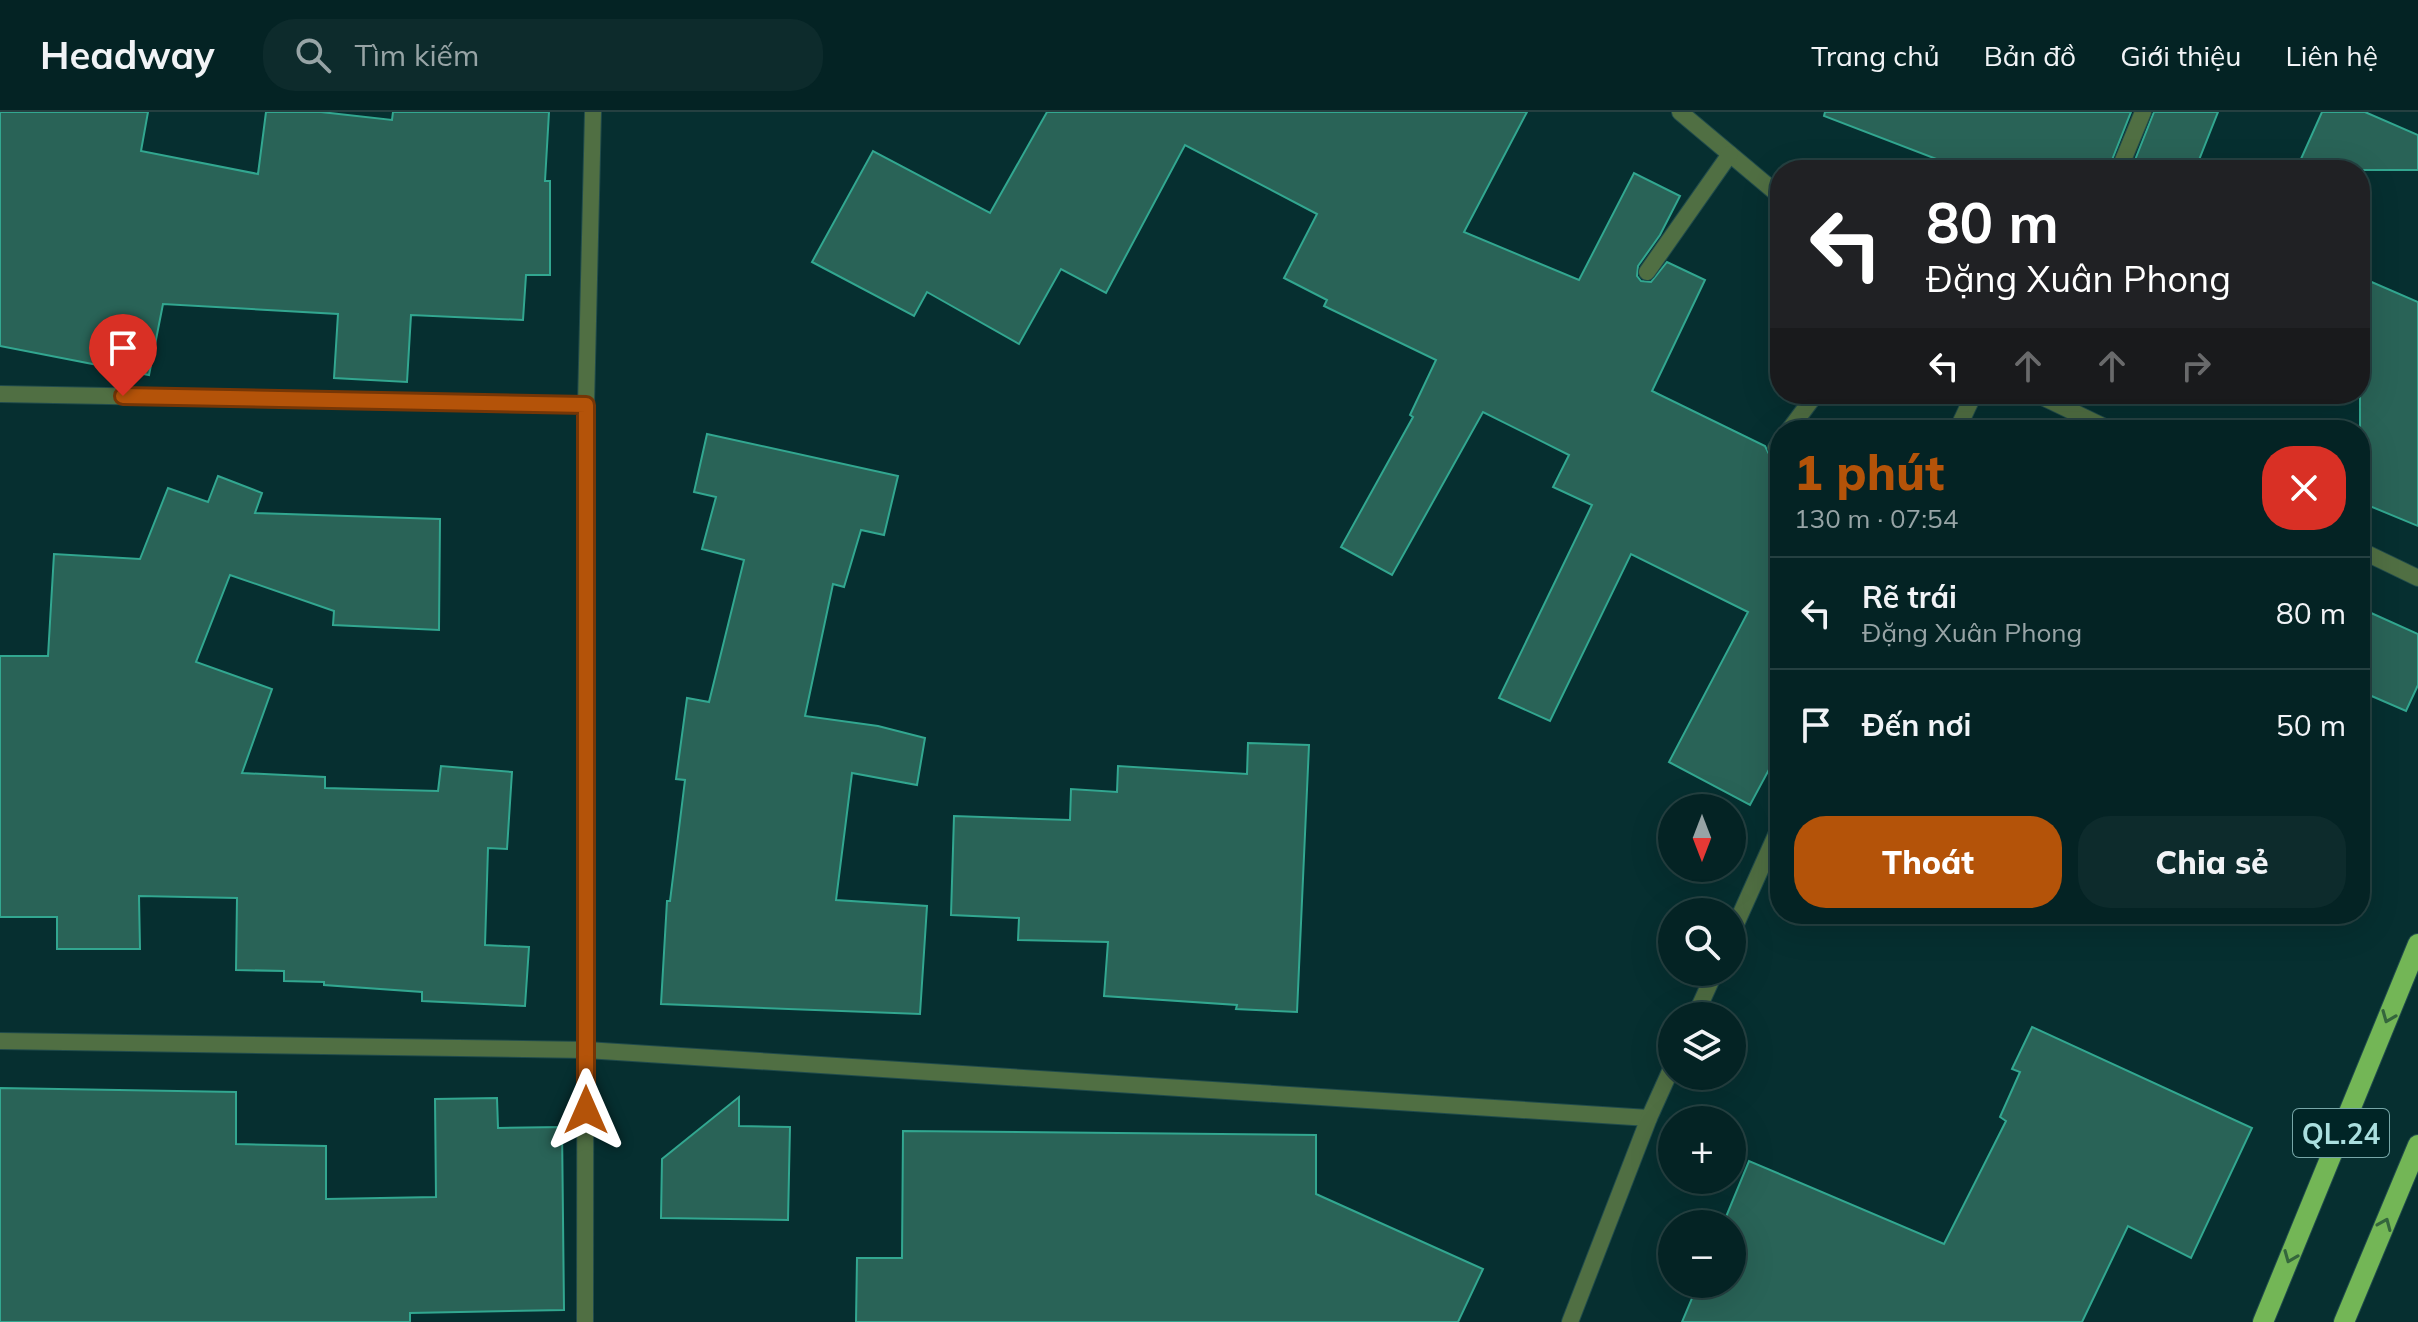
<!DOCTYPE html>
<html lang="vi">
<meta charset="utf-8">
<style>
body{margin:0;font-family:Mulish,sans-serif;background:#0d2b2c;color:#f1f3f6;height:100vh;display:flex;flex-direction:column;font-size:30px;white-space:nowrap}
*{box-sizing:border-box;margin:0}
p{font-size:26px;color:#97a4a6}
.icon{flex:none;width:44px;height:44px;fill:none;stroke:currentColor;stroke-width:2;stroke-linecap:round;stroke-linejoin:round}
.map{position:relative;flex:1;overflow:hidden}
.drawer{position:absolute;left:1770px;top:308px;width:600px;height:504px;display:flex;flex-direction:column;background:#042324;border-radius:32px;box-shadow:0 8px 32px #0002,0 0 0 2px #254041}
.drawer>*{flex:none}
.banner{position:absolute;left:1770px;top:48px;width:600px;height:244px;border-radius:32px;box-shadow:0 8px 32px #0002,0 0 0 2px #254041;background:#202124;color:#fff;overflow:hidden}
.needle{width:52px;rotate:180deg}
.fabs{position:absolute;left:1658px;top:682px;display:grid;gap:16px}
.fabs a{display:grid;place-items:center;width:88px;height:88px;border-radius:50%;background:#042324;box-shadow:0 8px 32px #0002,0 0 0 2px #254041;font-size:40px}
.pin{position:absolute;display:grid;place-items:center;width:68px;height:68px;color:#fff;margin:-82px -34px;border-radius:50% 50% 50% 0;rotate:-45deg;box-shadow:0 0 8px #0007}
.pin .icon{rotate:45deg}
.me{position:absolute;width:88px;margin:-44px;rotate:0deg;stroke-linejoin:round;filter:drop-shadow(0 0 6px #0008)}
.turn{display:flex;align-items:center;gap:28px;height:168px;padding:0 24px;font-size:36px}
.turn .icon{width:104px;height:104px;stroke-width:2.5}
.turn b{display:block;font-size:56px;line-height:68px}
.lanes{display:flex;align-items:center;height:76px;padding:0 24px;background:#0003;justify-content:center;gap:40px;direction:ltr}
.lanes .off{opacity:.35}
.round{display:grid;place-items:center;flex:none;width:84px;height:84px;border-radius:32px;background:#0d2b2c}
.head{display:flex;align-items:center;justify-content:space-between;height:136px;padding:0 24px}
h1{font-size:48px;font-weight:800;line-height:60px;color:#b45309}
.cta{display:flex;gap:16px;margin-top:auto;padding:16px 24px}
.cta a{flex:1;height:92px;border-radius:32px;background:#b45309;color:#fff;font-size:32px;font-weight:800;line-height:92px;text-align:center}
.cta a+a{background:#0d2b2c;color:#f1f3f6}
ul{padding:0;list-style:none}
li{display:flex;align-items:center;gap:24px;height:112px;padding:0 24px;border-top:2px solid #254041}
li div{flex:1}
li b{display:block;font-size:30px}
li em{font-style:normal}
header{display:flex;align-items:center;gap:48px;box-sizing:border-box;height:112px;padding:0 40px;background:#042324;border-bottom:2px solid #254041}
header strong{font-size:38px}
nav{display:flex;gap:44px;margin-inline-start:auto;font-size:28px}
.search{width:560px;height:72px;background:#0d2b2c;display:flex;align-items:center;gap:20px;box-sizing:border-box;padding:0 28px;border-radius:32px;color:#97a4a6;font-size:30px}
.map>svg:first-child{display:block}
</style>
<header>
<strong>Headway</strong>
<div class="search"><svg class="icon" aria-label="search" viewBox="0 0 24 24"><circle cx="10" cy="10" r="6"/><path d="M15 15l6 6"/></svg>Tìm kiếm</div>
<nav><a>Trang chủ</a><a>Bản đồ</a><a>Giới thiệu</a><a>Liên hệ</a></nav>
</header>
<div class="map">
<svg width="2418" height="1210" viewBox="0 0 2418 1210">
<rect width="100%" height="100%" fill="#062f30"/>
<g fill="#296357" stroke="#32a790" stroke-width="2">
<path d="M0,0h148l-7,39 117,23 8,-62h55l71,8 1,-8h156l-4,69h5v94h-24l-3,45 -112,-5 -4,67 -73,-4 4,-64 -175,-10 -14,71 -149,-29z"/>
<path d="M1047,0h480l-63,120 115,48 55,-107 46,23 -20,39 -22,31 -1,10 4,5 10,1 16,-20 38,18 -53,111 113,55 6,12h9v291l-30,56 -81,-43 79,-150 -117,-58 -81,167 -51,-23 93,-193 -39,-18 16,-32 -86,-43 -91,163 -51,-28 72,-130 -3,-2 26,-55 -112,-54 3,-6 -43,-22 33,-64 -132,-69 -79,148 -45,-24 -42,75 -92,-52 -13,24 -102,-54 61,-111 117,62z"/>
<path d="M1825,0h306l-23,58h-143l-141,-54z"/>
<path d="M2154,0h64l-23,58h-64z"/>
<path d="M2322,0h43l53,23v35h-122z"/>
<path d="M2360,165l58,25v224l-58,-24z"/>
<path d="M707,322l191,42 -14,59 -23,-5 -17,57 -11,-3 -28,132 73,10 47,12 -8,47 -65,-12 -16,127 91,6 -7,108 -259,-10 6,-103h3l15,-121 -9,-1 11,-81 22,4 35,-142 -42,-11 14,-52 -22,-5z"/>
<path d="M218,364l44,17 -7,20 185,6 -1,111 -106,-5 1,-14 -104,-36 -34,87 76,27 -30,84 83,4v11l113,3 3,-25 71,6 -5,77 -19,-1 -3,97 44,2 -4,59 -103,-5v-9l-98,-7v-3l-40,-1v-10l-48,-1 1,-72 -98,-2 1,53h-83v-32h-57v-261h48l6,-102 86,5 28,-71 40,14z"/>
<path d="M2360,496l58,26v51l-12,26 -46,-20z"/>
<path d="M1248,631l61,2 -12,267 -61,-3 1,-4 -133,-9 4,-54 -90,-2 1,-22 -68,-3 3,-99 116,4 1,-31 46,3 1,-26 129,8z"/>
<path d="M2032,915l220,101 -61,130 -63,-32 -46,96h-400l16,-38h34v-60h-9l26,-63 195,83 62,-123 -6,-4 20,-45 -8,-3z"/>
<path d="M0,976l236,4v52l90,2v53l110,-2 -1,-98 62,-1 1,30 64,-1 2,183 -154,3v9h-410z"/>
<path d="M739,985v29l51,1 -2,93 -127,-2 1,-59z"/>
<path d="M903,1019l413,4v59l167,75 -25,53h-602l1,-64h45z"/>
</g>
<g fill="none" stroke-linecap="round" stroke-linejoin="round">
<defs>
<g id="minor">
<path d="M1680,0l100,84"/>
<path d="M2119,58l24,-58"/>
<path d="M1647,160l83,-118"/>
<path d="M0,282l586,11"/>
<path d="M2036,282l75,36"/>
<path d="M1789,318l27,-36"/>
<path d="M1957,318l17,-36"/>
<path d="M1776,336l4,-6"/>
<path d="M2360,438l58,28"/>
<path d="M1732,821l48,-107"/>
<path d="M1695,904l20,-44"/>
<path d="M0,929l586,9 1063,68"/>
<path d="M585,1210l1,-917 7,-293"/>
<path d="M1570,1210l79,-204 23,-51"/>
</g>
<g id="primary">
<path d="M2263,1210l155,-378"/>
<path d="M2344,1210l74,-177"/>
</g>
</defs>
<use href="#minor" stroke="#204b4c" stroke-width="18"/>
<use href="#primary" stroke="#204b4c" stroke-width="22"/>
<use href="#minor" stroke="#506f43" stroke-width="16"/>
<use href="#primary" stroke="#73b656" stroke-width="20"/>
</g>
<defs><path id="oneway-chevron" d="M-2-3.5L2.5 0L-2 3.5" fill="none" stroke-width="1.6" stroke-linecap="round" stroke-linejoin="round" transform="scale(2)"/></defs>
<g stroke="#34663c">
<use href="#oneway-chevron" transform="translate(2388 905) rotate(112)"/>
<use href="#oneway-chevron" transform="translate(2385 1112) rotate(-67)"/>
<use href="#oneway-chevron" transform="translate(2290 1145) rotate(112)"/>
</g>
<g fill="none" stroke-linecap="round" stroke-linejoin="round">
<defs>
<path id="route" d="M123,284l463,9v705"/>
</defs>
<use href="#route" stroke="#753606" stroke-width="20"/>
<use href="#route" stroke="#b45309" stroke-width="14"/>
</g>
<g text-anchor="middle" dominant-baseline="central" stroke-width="6" stroke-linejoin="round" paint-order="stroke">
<rect fill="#002526" stroke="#77a7a8" stroke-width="2" x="2293" y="997" width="96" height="48" rx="6"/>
<g font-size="28" font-weight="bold" fill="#aadfdf">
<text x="2341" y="1021">QL.24</text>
</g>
</g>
</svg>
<div class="fabs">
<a><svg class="needle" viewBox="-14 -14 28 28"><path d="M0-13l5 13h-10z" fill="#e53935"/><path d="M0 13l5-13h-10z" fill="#97a4a6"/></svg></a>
<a><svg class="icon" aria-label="search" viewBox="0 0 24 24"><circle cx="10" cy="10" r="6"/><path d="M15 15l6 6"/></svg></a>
<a><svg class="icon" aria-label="layers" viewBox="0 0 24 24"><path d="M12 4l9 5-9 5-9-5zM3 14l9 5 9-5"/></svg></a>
<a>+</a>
<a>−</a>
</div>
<div class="pin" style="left:123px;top:284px;background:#d93025"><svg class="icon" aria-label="arrive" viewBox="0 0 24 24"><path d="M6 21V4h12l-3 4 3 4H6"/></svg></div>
<svg class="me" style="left:586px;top:998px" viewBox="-20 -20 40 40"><path d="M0-17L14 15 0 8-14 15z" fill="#b45309" stroke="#fff" stroke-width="4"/></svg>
<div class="banner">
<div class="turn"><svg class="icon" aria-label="left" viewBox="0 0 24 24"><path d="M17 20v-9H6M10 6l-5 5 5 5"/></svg><div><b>80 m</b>Đặng Xuân Phong</div></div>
<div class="lanes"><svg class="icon" aria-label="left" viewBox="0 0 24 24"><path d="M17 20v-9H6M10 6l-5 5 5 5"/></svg><svg class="icon off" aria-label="ahead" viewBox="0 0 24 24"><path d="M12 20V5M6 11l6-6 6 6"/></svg><svg class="icon off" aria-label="ahead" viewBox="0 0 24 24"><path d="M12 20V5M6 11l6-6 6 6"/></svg><svg class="icon off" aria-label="right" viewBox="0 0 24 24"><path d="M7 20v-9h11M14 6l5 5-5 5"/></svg></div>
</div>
<section class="drawer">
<div class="head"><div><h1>1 phút</h1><p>130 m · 07:54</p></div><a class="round" style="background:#d93025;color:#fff"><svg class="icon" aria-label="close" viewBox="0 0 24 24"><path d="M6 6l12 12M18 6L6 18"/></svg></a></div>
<ul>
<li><svg class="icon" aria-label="left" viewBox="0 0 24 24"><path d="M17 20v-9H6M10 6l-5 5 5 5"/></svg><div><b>Rẽ trái</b><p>Đặng Xuân Phong</p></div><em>80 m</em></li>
<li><svg class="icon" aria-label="arrive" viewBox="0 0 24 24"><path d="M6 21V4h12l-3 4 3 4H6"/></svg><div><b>Đến nơi</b></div><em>50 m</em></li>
</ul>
<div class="cta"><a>Thoát</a><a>Chia sẻ</a></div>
</section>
</div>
